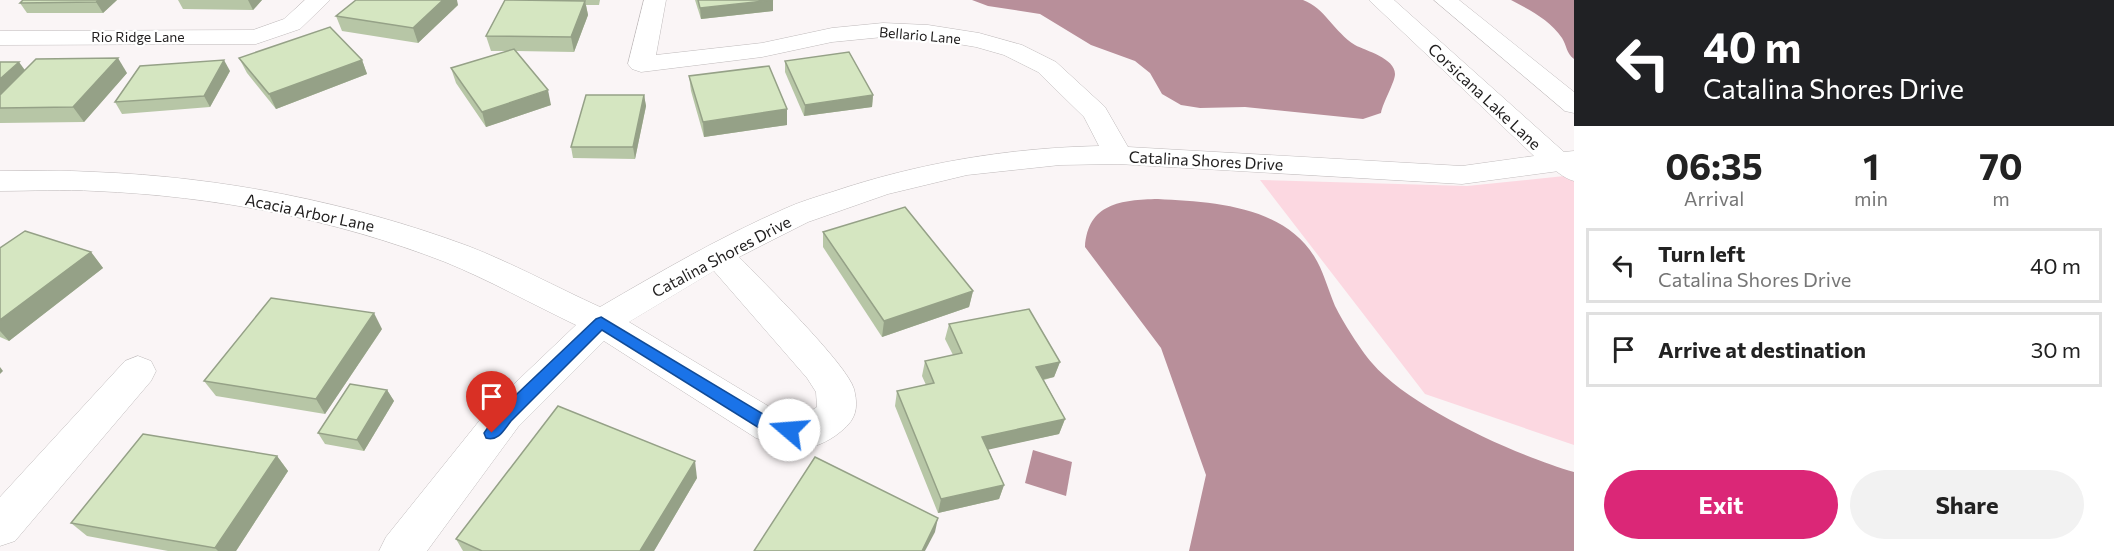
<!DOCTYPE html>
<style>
body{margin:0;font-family:Commissioner,sans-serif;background:#f2f2f2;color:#222;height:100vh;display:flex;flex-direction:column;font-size:22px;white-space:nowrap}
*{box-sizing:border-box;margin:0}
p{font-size:20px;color:#767676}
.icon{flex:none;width:33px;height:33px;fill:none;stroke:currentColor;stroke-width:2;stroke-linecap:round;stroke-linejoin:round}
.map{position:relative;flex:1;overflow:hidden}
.panel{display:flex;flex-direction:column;background:#fff;width:540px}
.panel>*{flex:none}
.banner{background:#202124;color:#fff;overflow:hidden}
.pin{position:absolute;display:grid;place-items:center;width:51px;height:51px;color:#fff;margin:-62px -26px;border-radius:50% 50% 50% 0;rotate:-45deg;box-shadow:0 0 6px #0007}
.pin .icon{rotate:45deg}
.me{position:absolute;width:66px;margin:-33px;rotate:288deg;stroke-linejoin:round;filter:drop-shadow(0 0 4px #0008)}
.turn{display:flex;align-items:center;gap:21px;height:126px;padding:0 30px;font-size:27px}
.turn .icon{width:78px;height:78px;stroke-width:2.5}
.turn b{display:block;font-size:42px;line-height:51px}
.eta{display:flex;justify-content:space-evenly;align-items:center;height:102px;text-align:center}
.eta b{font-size:36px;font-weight:700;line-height:42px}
.cta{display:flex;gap:12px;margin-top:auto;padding:12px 30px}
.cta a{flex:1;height:69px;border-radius:36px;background:#db2777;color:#fff;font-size:24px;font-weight:700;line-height:69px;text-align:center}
.cta a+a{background:#f2f2f2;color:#222}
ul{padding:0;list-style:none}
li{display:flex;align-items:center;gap:18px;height:75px;margin:0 12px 9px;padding:0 18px;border:3px solid #e0e0e0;border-radius:0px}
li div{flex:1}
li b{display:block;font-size:22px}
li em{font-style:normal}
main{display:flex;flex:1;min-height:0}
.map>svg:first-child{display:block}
</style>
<main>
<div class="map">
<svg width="1574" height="551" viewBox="0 0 1574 551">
<rect width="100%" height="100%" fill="#faf5f6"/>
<path fill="#fcd8e1" d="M1574,175v270l-149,-51 -165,-214 207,6z"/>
<g fill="#b88f9a">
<path d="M972,0h331c22,8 31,32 52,45 11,6 40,13 40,29 0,8 -12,28 -14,39l-18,6 -118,-12 -45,1 -19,-3 -19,-11 -12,-21 -15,-12 -44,-16 -51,-31 -52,-8z"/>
<path d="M1511,0h63v59c-8,-6 -7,-13 -12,-21 -12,-18 -32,-28 -51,-38z"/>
<path d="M1158,199c53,3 124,6 156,57 9,14 14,33 21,50 8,16 25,43 37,57 38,45 146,93 202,109v79h-385l17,-76 -45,-127 -76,-101c3,-44 36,-47 73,-48z"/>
<path d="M1033,450l39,12 -6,34 -41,-13z"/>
</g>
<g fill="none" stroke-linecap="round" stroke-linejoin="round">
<defs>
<path id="service" d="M1556,155l6,2 12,9v15c-10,-3 -21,-11 -27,-20l3,-4z"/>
<g id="minor">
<path d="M305,0h25l-30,29 -44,15 -256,1v-14l253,-1 31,-11z"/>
<path d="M644,0h22l-10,55 106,-12 70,-15 51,-5 45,2 51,8 43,12 34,17 49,45 23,40 334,19 72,-10 -165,-156h25l170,152 10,-1v18l-112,15 -344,-20 -58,1 -93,10 -79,19 -80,28 -69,35c23,24 108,107 115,132 6,24 -1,34 -19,47 -28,19 -49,13 -79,2l-152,-97 -86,86 -91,124h-48l7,-14 106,-132 84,-80c-44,-21 -87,-45 -131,-63 -111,-43 -231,-66 -350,-71 -31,-2 -63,0 -95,0v-20c32,0 64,-1 95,1 127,5 254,30 373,74 44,17 88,41 132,61 60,-35 120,-70 184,-98 15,-7 32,-12 48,-17 86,-29 176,-44 267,-46l-15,-29 -46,-45 -34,-17 -28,-8 -48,-8 -45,-2 -51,5 -70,15 -121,15 -9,-3 -4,-5zM714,271l93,107 9,14 1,15 -14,9 -25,-4 -149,-90z"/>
<path d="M1434,0h25l115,92v21l-9,-2z"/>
<path d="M138,356l13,5 5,10 -5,10 -136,160 -15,5v-49l125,-136z"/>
</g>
</defs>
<use href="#service" stroke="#bfbabb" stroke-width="1"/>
<use href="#minor" stroke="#bfbabb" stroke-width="1"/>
<use href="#service" fill="#fff" fill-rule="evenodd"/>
<use href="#minor" fill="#fff" fill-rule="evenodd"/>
</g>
<g fill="#b7c6a6">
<path d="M117,0l-14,13h-76l-7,-10z"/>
<path d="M178,0h84l-9,10 -70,-1z"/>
<path d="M505,0h95l-1,5h-13l2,10 -14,37 -58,-1 35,54 -65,22 -30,-44 -5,-15 56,-17h-16l-5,-15z"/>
<path d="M695,0h78v11l-72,8z"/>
<path d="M458,5l-40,38 -76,-12 -6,-15z"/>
<path d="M239,58l123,2 5,14 -91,35 -29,-36z"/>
<path d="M785,61l88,34 -1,12 -68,9 -19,-44z"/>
<path d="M0,62l25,8 102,3 -43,49 -84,1z"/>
<path d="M230,71l-20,36 -88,7 -7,-12z"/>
<path d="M689,76l98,49 -83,12 -13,-46z"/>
<path d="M644,95l2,11 -11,53 -62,-1 -2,-11z"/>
<path d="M823,232l150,59 -4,16 -87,30 -59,-90z"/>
<path d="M0,248l91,4 12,16 -94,73 -9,-4z"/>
<path d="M949,324l111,38 -6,15 -10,3 21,39 -6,15 -71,15 16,36 -5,14 -61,14 -43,-107 2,-15 29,-6 -4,-9 3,-15 28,-6 -8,-16z"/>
<path d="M382,329l-57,85 -109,-18 -12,-15z"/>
<path d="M387,390l7,11 -30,50 -39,-7 -7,-11z"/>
<path d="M277,456l11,15 -52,80h-68l-81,-15 -16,-13z"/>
<path d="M697,478l-43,73h-191l-7,-12z"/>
</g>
<g fill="#95a187">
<path d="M99,0h18l-14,13 -7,-11z"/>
<path d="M248,0h14l-9,10z"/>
<path d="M443,0h14l1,5 -40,38 -5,-15z"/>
<path d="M773,0v11l-72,8 -1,-11z"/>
<path d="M585,1l3,14 -14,37 -3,-15z"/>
<path d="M118,58l9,15 -43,49 -11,-15z"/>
<path d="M224,60l6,11 -20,36 -6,-11z"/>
<path d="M362,60l5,14 -91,35 -7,-15z"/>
<path d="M19,62l8,11 -27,26v-20z"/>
<path d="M548,90l3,15 -65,22 -4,-15z"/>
<path d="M644,95l2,11 -11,53 -2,-12z"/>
<path d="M873,95l-1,12 -68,9 1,-11z"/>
<path d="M787,109v16l-83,12 -1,-15z"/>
<path d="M91,252l12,16 -94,73 -9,-10v-11z"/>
<path d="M973,291l-4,16 -87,30 2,-16z"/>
<path d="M374,313l8,16 -57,85 -9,-15z"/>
<path d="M1060,362l-6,15 -23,5 5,-15z"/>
<path d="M0,367l3,4 -3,3z"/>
<path d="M387,390l7,11 -30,50 -7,-11z"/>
<path d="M1065,419l-6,15 -81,18 4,-15z"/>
<path d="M277,456l11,15 -52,80h-18l-3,-3z"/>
<path d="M695,461l2,17 -43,73h-14z"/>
<path d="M1004,485l-5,14 -61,14 3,-14z"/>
<path d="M938,518l-3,14 -10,19h-3z"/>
</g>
<g fill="#d5e6c1" stroke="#95a187" stroke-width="1.5">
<path d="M23,0h76l-3,2 -76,1z"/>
<path d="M356,0h87l-30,28 -77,-12z"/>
<path d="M505,0h8l72,1 -14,36 -85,-1z"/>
<path d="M698,0h75l-73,8z"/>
<path d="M330,27l32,33 -93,34 -30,-36z"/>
<path d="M514,49l34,41 -66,22 -31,-44z"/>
<path d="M849,52l24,43 -68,10 -20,-44z"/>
<path d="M118,58l-45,49 -73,1v-13l36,-36z"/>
<path d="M224,60l-20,36 -89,6 25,-36z"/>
<path d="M0,62h19l-19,17z"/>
<path d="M769,66l18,43 -84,13 -14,-46z"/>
<path d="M586,95h58l-11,52h-62z"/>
<path d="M905,207l68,84 -89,30 -61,-89z"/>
<path d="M25,231l66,21 -91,68v-72z"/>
<path d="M271,298l103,15 -58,86 -112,-18z"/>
<path d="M1029,309l31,53 -24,5 29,52 -83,18 22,48 -63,14 -44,-108 37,-8 -9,-22 37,-8 -13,-29z"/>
<path d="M350,384l37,6 -30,50 -39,-7z"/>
<path d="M558,406l137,55 -55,90h-158l-26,-12z"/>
<path d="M143,434l134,22 -62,92 -144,-25z"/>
<path d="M815,457l123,61 -16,33h-168z"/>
</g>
<path fill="#1a73e8" stroke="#114b97" stroke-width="1.5" d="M601,317l172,103 21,5 3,5 -3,5 -5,2 -25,-6 -162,-101 -91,91c-7,9 -13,21 -25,17l-2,-5 15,-22 97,-92z"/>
<g text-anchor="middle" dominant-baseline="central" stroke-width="4.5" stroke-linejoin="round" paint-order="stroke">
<g font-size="14" fill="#1f1d1d" stroke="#fff">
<text transform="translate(920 35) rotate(5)">Bellario Lane</text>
<text x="138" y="36">Rio Ridge Lane</text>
</g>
<g font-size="16" fill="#1f1d1d" stroke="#fff">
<text transform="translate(1485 96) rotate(43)">Corsicana Lake Lane</text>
<text transform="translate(1206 160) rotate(3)">Catalina Shores Drive</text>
<text transform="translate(310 212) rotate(12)">Acacia Arbor Lane</text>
<text transform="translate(721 256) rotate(-28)">Catalina Shores Drive</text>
</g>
</g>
</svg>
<div class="pin" style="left:492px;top:433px;background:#d93025"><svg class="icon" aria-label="arrive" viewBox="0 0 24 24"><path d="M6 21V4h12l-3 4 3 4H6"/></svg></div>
<svg class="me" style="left:789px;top:430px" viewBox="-20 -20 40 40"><circle r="19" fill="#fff"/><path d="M0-13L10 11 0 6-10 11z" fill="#1a73e8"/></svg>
</div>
<section class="panel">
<div class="banner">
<div class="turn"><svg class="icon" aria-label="left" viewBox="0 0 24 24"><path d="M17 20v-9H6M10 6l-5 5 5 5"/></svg><div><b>40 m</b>Catalina Shores Drive</div></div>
</div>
<div class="eta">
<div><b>06:35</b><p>Arrival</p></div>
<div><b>1</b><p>min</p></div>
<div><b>70</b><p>m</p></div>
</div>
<ul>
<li><svg class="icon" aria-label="left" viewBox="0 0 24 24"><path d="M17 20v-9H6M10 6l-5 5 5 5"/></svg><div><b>Turn left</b><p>Catalina Shores Drive</p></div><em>40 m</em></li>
<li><svg class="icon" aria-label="arrive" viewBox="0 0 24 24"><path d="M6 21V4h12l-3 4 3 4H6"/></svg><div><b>Arrive at destination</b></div><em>30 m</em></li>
</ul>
<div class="cta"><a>Exit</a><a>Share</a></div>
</section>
</main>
